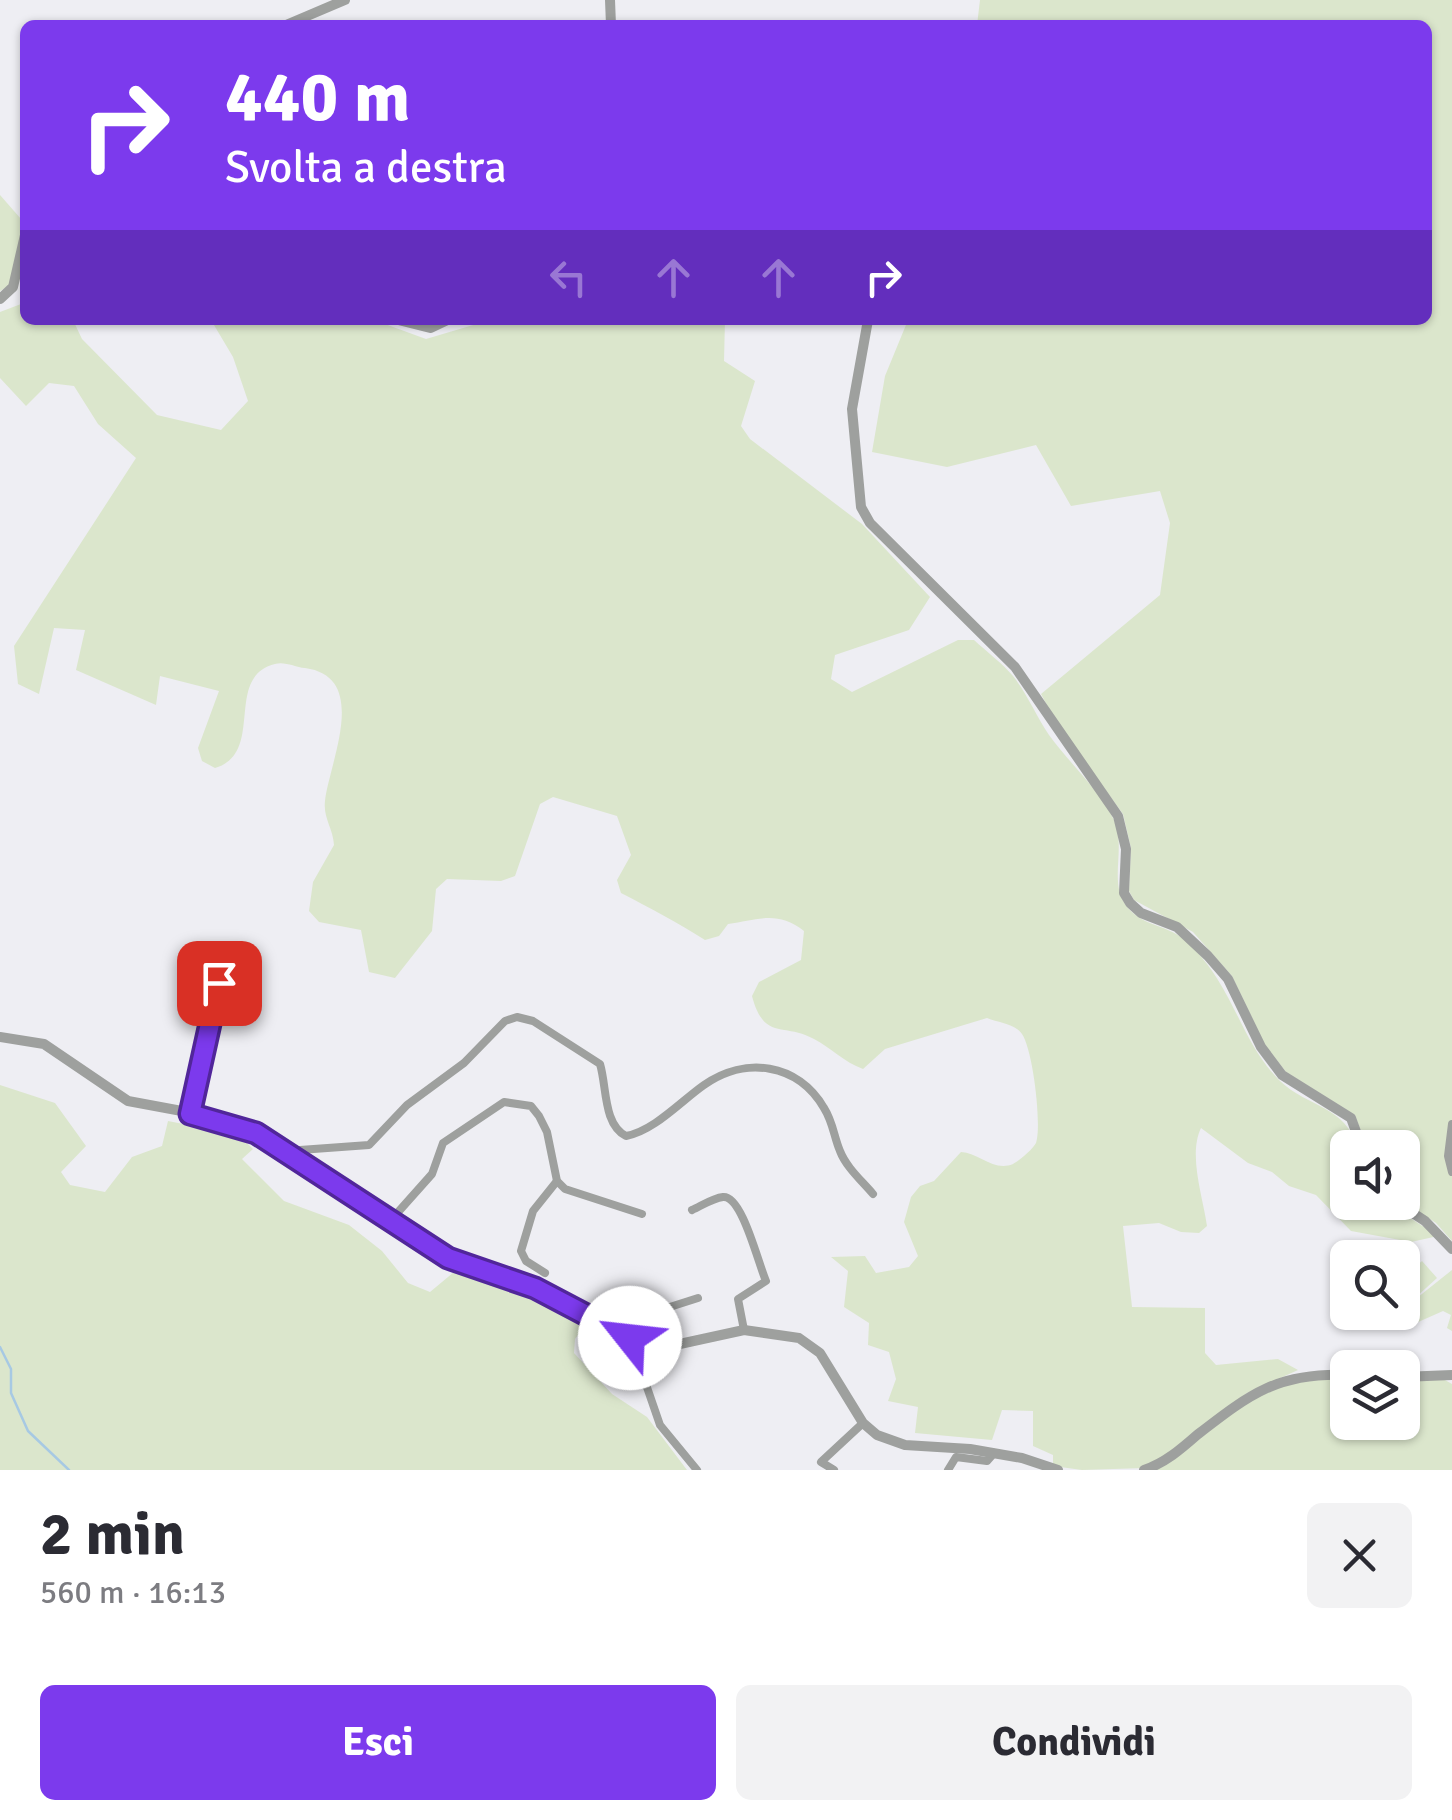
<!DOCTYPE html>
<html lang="it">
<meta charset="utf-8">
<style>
body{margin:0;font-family:Signika,sans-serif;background:#f2f2f3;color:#2b2b33;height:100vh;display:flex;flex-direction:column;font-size:38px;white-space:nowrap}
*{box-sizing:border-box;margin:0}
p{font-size:32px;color:#7c7c81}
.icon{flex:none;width:55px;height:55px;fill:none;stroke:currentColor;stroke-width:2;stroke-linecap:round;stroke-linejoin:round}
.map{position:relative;height:1470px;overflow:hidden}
.side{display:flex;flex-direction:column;background:#fff;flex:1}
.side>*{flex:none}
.top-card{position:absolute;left:20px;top:20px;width:1412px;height:305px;border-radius:15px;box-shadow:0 2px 8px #0004;background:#7c3aed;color:#fff;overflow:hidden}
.tools{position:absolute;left:1330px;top:1130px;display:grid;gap:20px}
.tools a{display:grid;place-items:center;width:90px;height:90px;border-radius:15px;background:#fff;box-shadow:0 2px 8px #0004;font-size:50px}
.pin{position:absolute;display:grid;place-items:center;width:85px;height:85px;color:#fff;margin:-42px;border-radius:20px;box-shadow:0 5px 15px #0006}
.me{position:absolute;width:110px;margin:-55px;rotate:299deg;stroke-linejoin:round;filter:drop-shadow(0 0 8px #0008)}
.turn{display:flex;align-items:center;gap:35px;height:210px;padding:0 40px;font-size:45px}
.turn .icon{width:130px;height:130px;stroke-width:2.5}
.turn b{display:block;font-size:70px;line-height:85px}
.lanes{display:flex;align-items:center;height:95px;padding:0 40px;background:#0003;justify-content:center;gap:50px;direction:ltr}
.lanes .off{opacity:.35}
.round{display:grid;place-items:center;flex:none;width:105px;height:105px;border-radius:15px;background:#f2f2f3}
.headline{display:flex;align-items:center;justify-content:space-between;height:170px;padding:0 40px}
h1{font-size:60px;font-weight:700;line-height:75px}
.action{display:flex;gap:20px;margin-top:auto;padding:20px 40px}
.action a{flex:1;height:115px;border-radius:15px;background:#7c3aed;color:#fff;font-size:40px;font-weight:700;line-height:115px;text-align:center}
.action a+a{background:#f2f2f3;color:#2b2b33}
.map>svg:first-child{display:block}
</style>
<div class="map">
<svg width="1452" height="1470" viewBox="0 0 1452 1470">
<rect width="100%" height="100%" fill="#eeeef3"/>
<g fill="#dbe6cc">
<path d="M980,0h472v1241l-16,-18 -33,-22 -1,-53 -35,-1 -12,-32 -69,-43 -21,-27 -33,-69 -39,-44 -59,-32 -5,-9 2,-43 -8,-34 -67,-92 -15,-28 119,-99 10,-72 -10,-32 -89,15 -35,-61 -89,22 -75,-15 13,-76 23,-56h520v-295h-451z"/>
<path d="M0,195l21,24 1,9 -12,57 -10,6z"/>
<path d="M25,280v40h48l9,19 75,76 64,15 27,-29 -15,-44 -22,-37h163l52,19 64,-19h235l-1,41 31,20 -14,45 9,13 112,85 68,73 -21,33 -74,25 -4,24 21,13 106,-52h16c13,12 28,23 39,36 15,19 23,40 36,59 20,28 50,54 65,85 13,29 -7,64 14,88 16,19 42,17 59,34 47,43 53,100 93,139 27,26 68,26 76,66l-8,1v54l39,1 51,33 -27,6 -60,-11 -35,-36 -27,-9 -17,-14 -24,-9 -47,-35c-13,27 2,69 6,98l-8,7 -18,-1 -22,-9 -36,3 9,81 73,1v45l11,12 62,-6 20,11 -51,23 -77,61 -25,14 -63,2 -29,-4v-11l-20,-9v-35l-31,-1 -10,30 -77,-7 3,-26 -30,-6 8,-22 -7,-27 -21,-7 1,-22 -25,-16 4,-36 -17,-14 34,-1 11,17 33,-6 9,-11 -14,-34 7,-25 9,-11 14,-5 27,-29c18,1 33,20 52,12 6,-3 20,-15 23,-21 6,-18 -3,-93 -14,-109 -8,-11 -23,-11 -35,-16l-102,31 -22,20c-19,-7 -32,-21 -49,-30 -29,-17 -50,3 -62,-43l7,-14 42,-22 3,-29c-27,-21 -46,-11 -76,-7l-9,12 -14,4c-28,-18 -55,-32 -84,-47l-4,-13 14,-25 -14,-39 -64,-19 -13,7 -25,72 -14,5 -54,-2 -11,10 -4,42 -37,47 -26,-6 -8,-42 -42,-8 -10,-11 4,-29 21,-37c-1,-17 -11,-27 -9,-44 4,-38 46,-124 -20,-133 -10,-1 -21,-7 -30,-4 -52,13 -9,89 -60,104l-13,-7 -4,-13 21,-57 -59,-15 -4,29 -80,-35 9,-40 -31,-2 -15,66 -21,-10 -4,-38 122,-188 -38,-34 -24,-38 -25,-3 -23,23 -26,-28v-66l21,-8z"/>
<path d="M0,1085l55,18 31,43 -25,26 9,13 35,7 27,-35 30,-11 6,-25 71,14 14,14 -11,10 42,42 65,24 33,26 26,32 22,9 24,-20h7l68,20 55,35 -9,12 -1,14 38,41 35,23 40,53h-687z"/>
<path d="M1422,1261l15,17 -33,30 -1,-30z"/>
<path d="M1452,1270v61l-5,-3 4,-13 -8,-4 -36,16 -9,-14z"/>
<path d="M1296,1376l51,2 1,44h54l1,-42h42l7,4v86h-300l98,-72z"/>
</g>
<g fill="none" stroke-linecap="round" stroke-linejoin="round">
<path stroke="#a7c9e3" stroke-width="2.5" d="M0,1347l11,22v24l17,38 41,39"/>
<g stroke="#9ea09e" stroke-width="8">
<path d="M395,320l36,9 19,-9"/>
<path d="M190,1114l38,-169"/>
<path d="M1452,1124l-4,32 4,16"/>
<path d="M286,1151l83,-6 38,-40 57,-42 41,-42 12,-4 16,4 67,43c7,23 3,60 26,72 28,-5 55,-35 78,-51 41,-29 94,-22 120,23 9,14 10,29 16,43 6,16 22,30 33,43"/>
<path d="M692,1210c9,-4 21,-12 31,-13 19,-2 35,66 43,84l-28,18 6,31"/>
<path d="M391,1220l41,-46 11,-31 61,-41 27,4 8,10 8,16 10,49 8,8 77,25"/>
<path d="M545,1273l-19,-12 -5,-10 12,-40 24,-30"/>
<path d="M630,1338l30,87 37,45"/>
<path d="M637,1340l14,-27 47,-15"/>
<path d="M834,1470l-13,-8 42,-39"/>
<path d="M948,1470l8,-13 31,4 7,-8"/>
</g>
<g stroke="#9ea09e" stroke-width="10">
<path d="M610,0l1,25"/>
<path d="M286,25l59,-25"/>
<path d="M0,299l13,-12 12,-52"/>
<path d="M868,320l-16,89 9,98 9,16 145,144 103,149 8,33 -2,44 6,10 11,10 36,14 31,29 20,23 33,68 21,28 69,43 11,30"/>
<path d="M0,1037l44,7 84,57 86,16 43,16 191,125 87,30 95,50 36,9 78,-17 55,8 21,15 43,70 14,12 28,10 65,4 52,9 36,12"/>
<path d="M1396,1202l29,19 27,28"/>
<path d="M1402,1377l50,-2"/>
<path d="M1144,1470c21,-7 37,-21 53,-35 53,-41 81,-63 151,-60"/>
</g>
</g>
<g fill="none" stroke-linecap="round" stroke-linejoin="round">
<defs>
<path id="route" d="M219,983l-29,131 66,19 192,125 87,30 95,50"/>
</defs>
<use href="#route" stroke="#51269a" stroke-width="25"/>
<use href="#route" stroke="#7c3aed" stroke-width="18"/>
</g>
</svg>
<div class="tools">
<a><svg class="icon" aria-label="sound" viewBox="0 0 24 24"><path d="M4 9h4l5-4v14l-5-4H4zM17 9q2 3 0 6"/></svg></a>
<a><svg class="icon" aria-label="search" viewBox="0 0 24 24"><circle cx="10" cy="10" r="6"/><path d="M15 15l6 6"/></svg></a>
<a><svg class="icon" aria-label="layers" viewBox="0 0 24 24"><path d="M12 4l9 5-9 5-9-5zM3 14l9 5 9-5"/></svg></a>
</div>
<div class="pin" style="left:219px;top:983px;background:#d93025"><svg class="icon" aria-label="arrive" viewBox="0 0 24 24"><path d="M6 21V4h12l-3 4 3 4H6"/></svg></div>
<svg class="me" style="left:630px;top:1338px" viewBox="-20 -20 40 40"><circle r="19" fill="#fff"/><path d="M0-13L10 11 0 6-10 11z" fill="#7c3aed"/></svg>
<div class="top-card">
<div class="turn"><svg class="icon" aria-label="right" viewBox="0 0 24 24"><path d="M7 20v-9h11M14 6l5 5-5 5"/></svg><div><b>440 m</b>Svolta a destra</div></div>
<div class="lanes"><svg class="icon off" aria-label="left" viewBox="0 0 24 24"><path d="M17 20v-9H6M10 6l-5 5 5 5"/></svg><svg class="icon off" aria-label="ahead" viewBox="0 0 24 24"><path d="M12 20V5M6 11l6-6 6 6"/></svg><svg class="icon off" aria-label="ahead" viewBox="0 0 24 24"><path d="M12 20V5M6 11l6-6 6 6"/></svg><svg class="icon" aria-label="right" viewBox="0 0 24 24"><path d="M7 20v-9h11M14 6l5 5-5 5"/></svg></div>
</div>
</div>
<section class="side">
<div class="headline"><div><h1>2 min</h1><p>560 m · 16:13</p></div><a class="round"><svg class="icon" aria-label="close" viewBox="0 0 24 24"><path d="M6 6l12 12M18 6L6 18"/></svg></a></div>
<div class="action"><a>Esci</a><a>Condividi</a></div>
</section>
